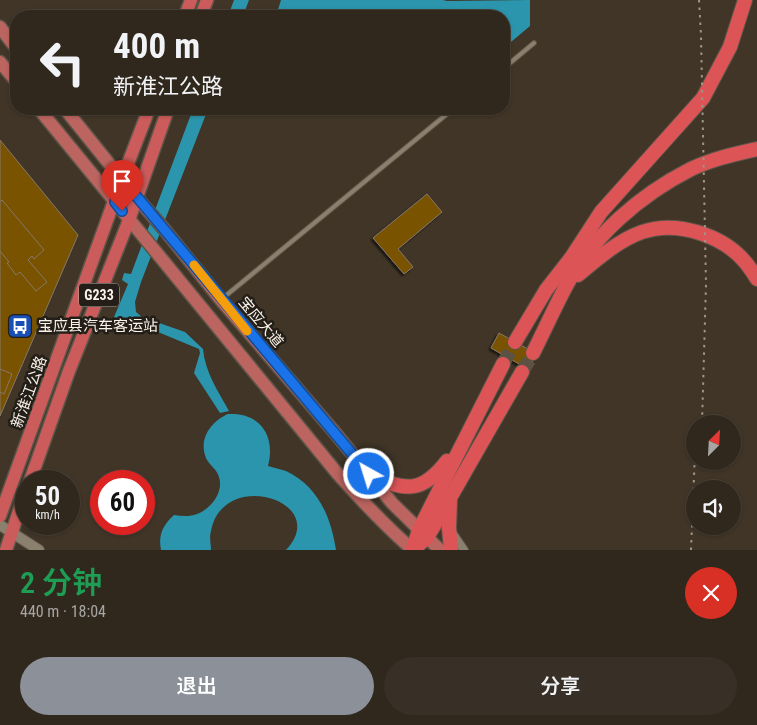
<!DOCTYPE html>
<html lang="zh">
<meta charset="utf-8">
<style>
body{margin:0;font-family:"Roboto Condensed","Noto Sans SC",sans-serif;background:#383026;color:#f1f3f6;height:100vh;display:flex;flex-direction:column;font-size:19px;white-space:nowrap}
*{box-sizing:border-box;margin:0}
p{font-size:16px;color:#a8a6a4}
.icon{flex:none;width:28px;height:28px;fill:none;stroke:currentColor;stroke-width:2;stroke-linecap:round;stroke-linejoin:round}
.map{position:relative;height:550px;overflow:hidden}
.sheet{display:flex;flex-direction:column;background:#30281d;flex:1}
.sheet>*{flex:none}
.guide{position:absolute;left:10px;top:10px;width:500px;height:105px;border-radius:20px;box-shadow:0 1px 4px #0004,0 0 0 1px #4b443b;background:#30281d;color:#f1f3f6;overflow:hidden}
.needle{width:32px;rotate:24deg}
.fabs{position:absolute;left:686px;top:415px;display:grid;gap:10px}
.fabs a{display:grid;place-items:center;width:55px;height:55px;border-radius:50%;background:#30281d;box-shadow:0 1px 4px #0004,0 0 0 1px #4b443b;font-size:25px}
.speed{position:absolute;left:15px;top:470px;display:flex;gap:10px;font-size:25px;font-weight:700;text-align:center}
.speed>*{display:grid;place-content:center;width:65px;height:65px;border-radius:50%;background:#30281d;box-shadow:0 1px 4px #0004,0 0 0 1px #4b443b;line-height:1}
.speed small{font-size:12px;font-weight:400}
.speed .limit{border:8px solid #d22;background:#fff;color:#111}
.pin{position:absolute;display:grid;place-items:center;width:42px;height:42px;color:#fff;margin:-51px -21px;border-radius:50% 50% 50% 0;rotate:-45deg;box-shadow:0 0 5px #0007}
.pin .icon{rotate:45deg}
.me{position:absolute;width:55px;margin:-28px;rotate:321deg;stroke-linejoin:round;filter:drop-shadow(0 0 4px #0008)}
.turn{display:flex;align-items:center;gap:18px;height:105px;padding:0 20px;font-size:22px}
.turn .icon{width:65px;height:65px;stroke-width:2.5}
.turn b{display:block;font-size:35px;line-height:42px}
.round{display:grid;place-items:center;flex:none;width:52px;height:52px;border-radius:26px;background:#383026}
.head{display:flex;align-items:center;justify-content:space-between;height:85px;padding:0 20px}
h1{font-size:30px;font-weight:600;line-height:38px;color:#1e9e55}
.action{display:flex;gap:10px;margin-top:auto;padding:10px 20px}
.action a{flex:1;height:58px;border-radius:30px;background:#8c9099;color:#fff;font-size:20px;font-weight:600;line-height:58px;text-align:center}
.action a+a{background:#383026;color:#f1f3f6}
.map>svg:first-child{display:block}
</style>
<div class="map">
<svg width="757" height="550" viewBox="0 0 757 550">
<defs>
<filter id="shadow"><feDropShadow dx="-2" dy="2" stdDeviation="1" flood-color="#0009"/></filter>
</defs>
<rect width="100%" height="100%" fill="#403527"/>
<g fill="#2b95ad">
<path d="M234,0h15l-6,16h-15z"/>
<path d="M281,0h162l4,1 83,-1v26l-26,22v-32h-228z"/>
<path d="M193,109h15l-67,173 -6,20 1,10 6,5 43,15 18,17c2,23 15,42 26,62l-9,2 -26,-40 6,-20 -1,-4 -53,-22 -16,-10 -4,6 -12,-6 14,-33 -6,-4 2,-7 7,1z"/>
<path d="M228,414c32,-2 48,22 40,52 6,2 12,3 18,5 32,15 45,46 50,79h-50c46,-49 -63,-83 -75,-19 -2,6 0,13 0,19h-50c-3,-15 2,-25 13,-35 8,1 15,2 23,-1 14,-5 27,-22 22,-37 -2,-8 -10,-12 -13,-19 -8,-20 6,-37 22,-44z"/>
</g>
<g fill="#7a5200" stroke="#857968" filter="url(#shadow)">
<path d="M0,140l78,95 -78,181z"/>
<path d="M427,194l15,18 -44,37 15,18 -9,7 -31,-36z"/>
<path d="M2,200l42,50 -10,9 -2,-3 -4,4 19,22 -11,9 -16,-19 -4,3 -9,-12 2,-1 -9,-11v-49z"/>
<path d="M499,333l38,21 -9,15 -37,-21z"/>
<path d="M0,369l12,5 -8,20 -4,-2z"/>
</g>
<g fill="none" stroke-linecap="round" stroke-linejoin="round">
<g stroke="#5c5244" stroke-width="14" stroke-dasharray="14 7" stroke-linecap="butt">
<path d="M503,364l12,-22"/>
<path d="M522,372l11,-19"/>
</g>
<defs>
<g id="service">
<path d="M504,68l30,-25"/>
<path d="M223,298l230,-189"/>
</g>
<path id="minor" d="M451,531l13,19"/>
<path id="tertiary" d="M0,525l39,25"/>
<g id="primary">
<path d="M0,27l16,21"/>
<path d="M0,62l16,19"/>
<path d="M39,109l298,364c24,27 48,53 76,77"/>
<path d="M65,109l71,88 28,32 57,71 115,134 56,69 48,47"/>
</g>
<g id="trunk">
<path d="M185,16l6,-16"/>
<path d="M201,16l6,-16"/>
<path d="M30,481l39,-110 60,-151 39,-111"/>
<path d="M0,516l122,-337 27,-70"/>
<path d="M6,550l20,-60"/>
</g>
<g id="motorway">
<path d="M578,275c19,-16 41,-35 64,-43 35,-12 81,3 104,31 4,5 8,11 11,16"/>
<path d="M515,342l31,-52 25,-32 30,-46 102,-114 27,-51 15,-47"/>
<path d="M533,353c11,-22 21,-44 32,-65 27,-52 75,-93 126,-119 21,-10 44,-15 66,-20"/>
<path d="M369,475c36,15 52,20 78,-14"/>
<path d="M450,501l-1,27 2,22"/>
<path d="M413,549l6,-19 84,-166"/>
<path d="M413,550l14,-13 8,-13 87,-152"/>
</g>
</defs>
<use href="#service" stroke="#5d5548" stroke-width="6"/>
<use href="#minor" stroke="#5d5548" stroke-width="10"/>
<use href="#tertiary" stroke="#5d5548" stroke-width="12"/>
<use href="#primary" stroke="#5d5548" stroke-width="15"/>
<use href="#trunk" stroke="#5d5548" stroke-width="15"/>
<use href="#motorway" stroke="#5d5548" stroke-width="16"/>
<use href="#service" stroke="#8b7f6e" stroke-width="4"/>
<use href="#minor" stroke="#8b7f6e" stroke-width="8"/>
<use href="#tertiary" stroke="#8b7f6e" stroke-width="10"/>
<use href="#primary" stroke="#bc6560" stroke-width="12"/>
<use href="#trunk" stroke="#cc5c5c" stroke-width="12"/>
<use href="#motorway" stroke="#dd5457" stroke-width="14"/>
<g stroke="#9e9589" stroke-width="2" stroke-dasharray="2.5 5" stroke-linecap="butt">
<path d="M699,0l2,35 5,249 -4,140"/>
<path d="M691,550l4,-98"/>
</g>
</g>
<g fill="none" stroke-linecap="round" stroke-linejoin="round">
<defs>
<path id="route" d="M122,211l-7,-9 7,-23 247,295"/>
</defs>
<use href="#route" stroke="#114b97" stroke-width="12"/>
<use href="#route" stroke="#1a73e8" stroke-width="9"/>
<path stroke="#f59e0b" stroke-width="9" d="M194,265l53,66"/>
</g>
<defs>
<symbol id="bus-square" viewBox="-11 -11 22 22"><rect x="-9" y="-9" width="18" height="18" rx="4" fill="#1a4fb4" stroke="#231e17"/><path d="M-5-6H5V4H4V6H2V4H-2V6H-4V4H-5ZM-3.5-4V0h7V-4ZM-3.5 1.2v1.5H-2V1.2ZM2 1.2v1.5H3.5V1.2Z" fill="#fff"/></symbol>
</defs>
<g fill-rule="evenodd">
<use href="#bus-square" x="6" y="312" width="28" height="28"/>
</g>
<g text-anchor="middle" dominant-baseline="central" stroke-width="5" stroke-linejoin="round" paint-order="stroke">
<rect fill="#231e17" stroke="#bab3ab" stroke-width="1" x="79" y="283.5" width="40" height="23" rx="4"/>
<g font-size="14" font-weight="bold" fill="#faf3ea">
<text x="99" y="295">G233</text>
</g>
<g font-size="15" fill="#faf3ea" stroke="#231e17">
<text transform="translate(261 322) rotate(50)">宝应大道</text>
<text transform="translate(29 392) rotate(-70)">新淮江公路</text>
</g>
<g font-size="15" fill="#faf3ea" stroke="#231e17" text-anchor="start">
<text x="38" y="326">宝应县汽车客运站</text>
</g>
</g>
</svg>
<div class="fabs">
<a><svg class="needle" viewBox="-14 -14 28 28"><path d="M0-13l5 13h-10z" fill="#e53935"/><path d="M0 13l5-13h-10z" fill="#a8a6a4"/></svg></a>
<a><svg class="icon" aria-label="sound" viewBox="0 0 24 24"><path d="M4 9h4l5-4v14l-5-4H4zM17 9q2 3 0 6"/></svg></a>
</div>
<div class="speed"><div>50<small>km/h</small></div><div class="limit">60</div></div>
<div class="pin" style="left:122px;top:211px;background:#d93025"><svg class="icon" aria-label="arrive" viewBox="0 0 24 24"><path d="M6 21V4h12l-3 4 3 4H6"/></svg></div>
<svg class="me" style="left:369px;top:474px" viewBox="-20 -20 40 40"><circle r="17" fill="#1a73e8" stroke="#fff" stroke-width="3"/><path d="M0-11L8 9 0 5-8 9z" fill="#fff"/></svg>
<div class="guide">
<div class="turn"><svg class="icon" aria-label="left" viewBox="0 0 24 24"><path d="M17 20v-9H6M10 6l-5 5 5 5"/></svg><div><b>400 m</b>新淮江公路</div></div>
</div>
</div>
<section class="sheet">
<div class="head"><div><h1>2 分钟</h1><p>440 m · 18:04</p></div><a class="round" style="background:#d93025;color:#fff"><svg class="icon" aria-label="close" viewBox="0 0 24 24"><path d="M6 6l12 12M18 6L6 18"/></svg></a></div>
<div class="action"><a>退出</a><a>分享</a></div>
</section>
